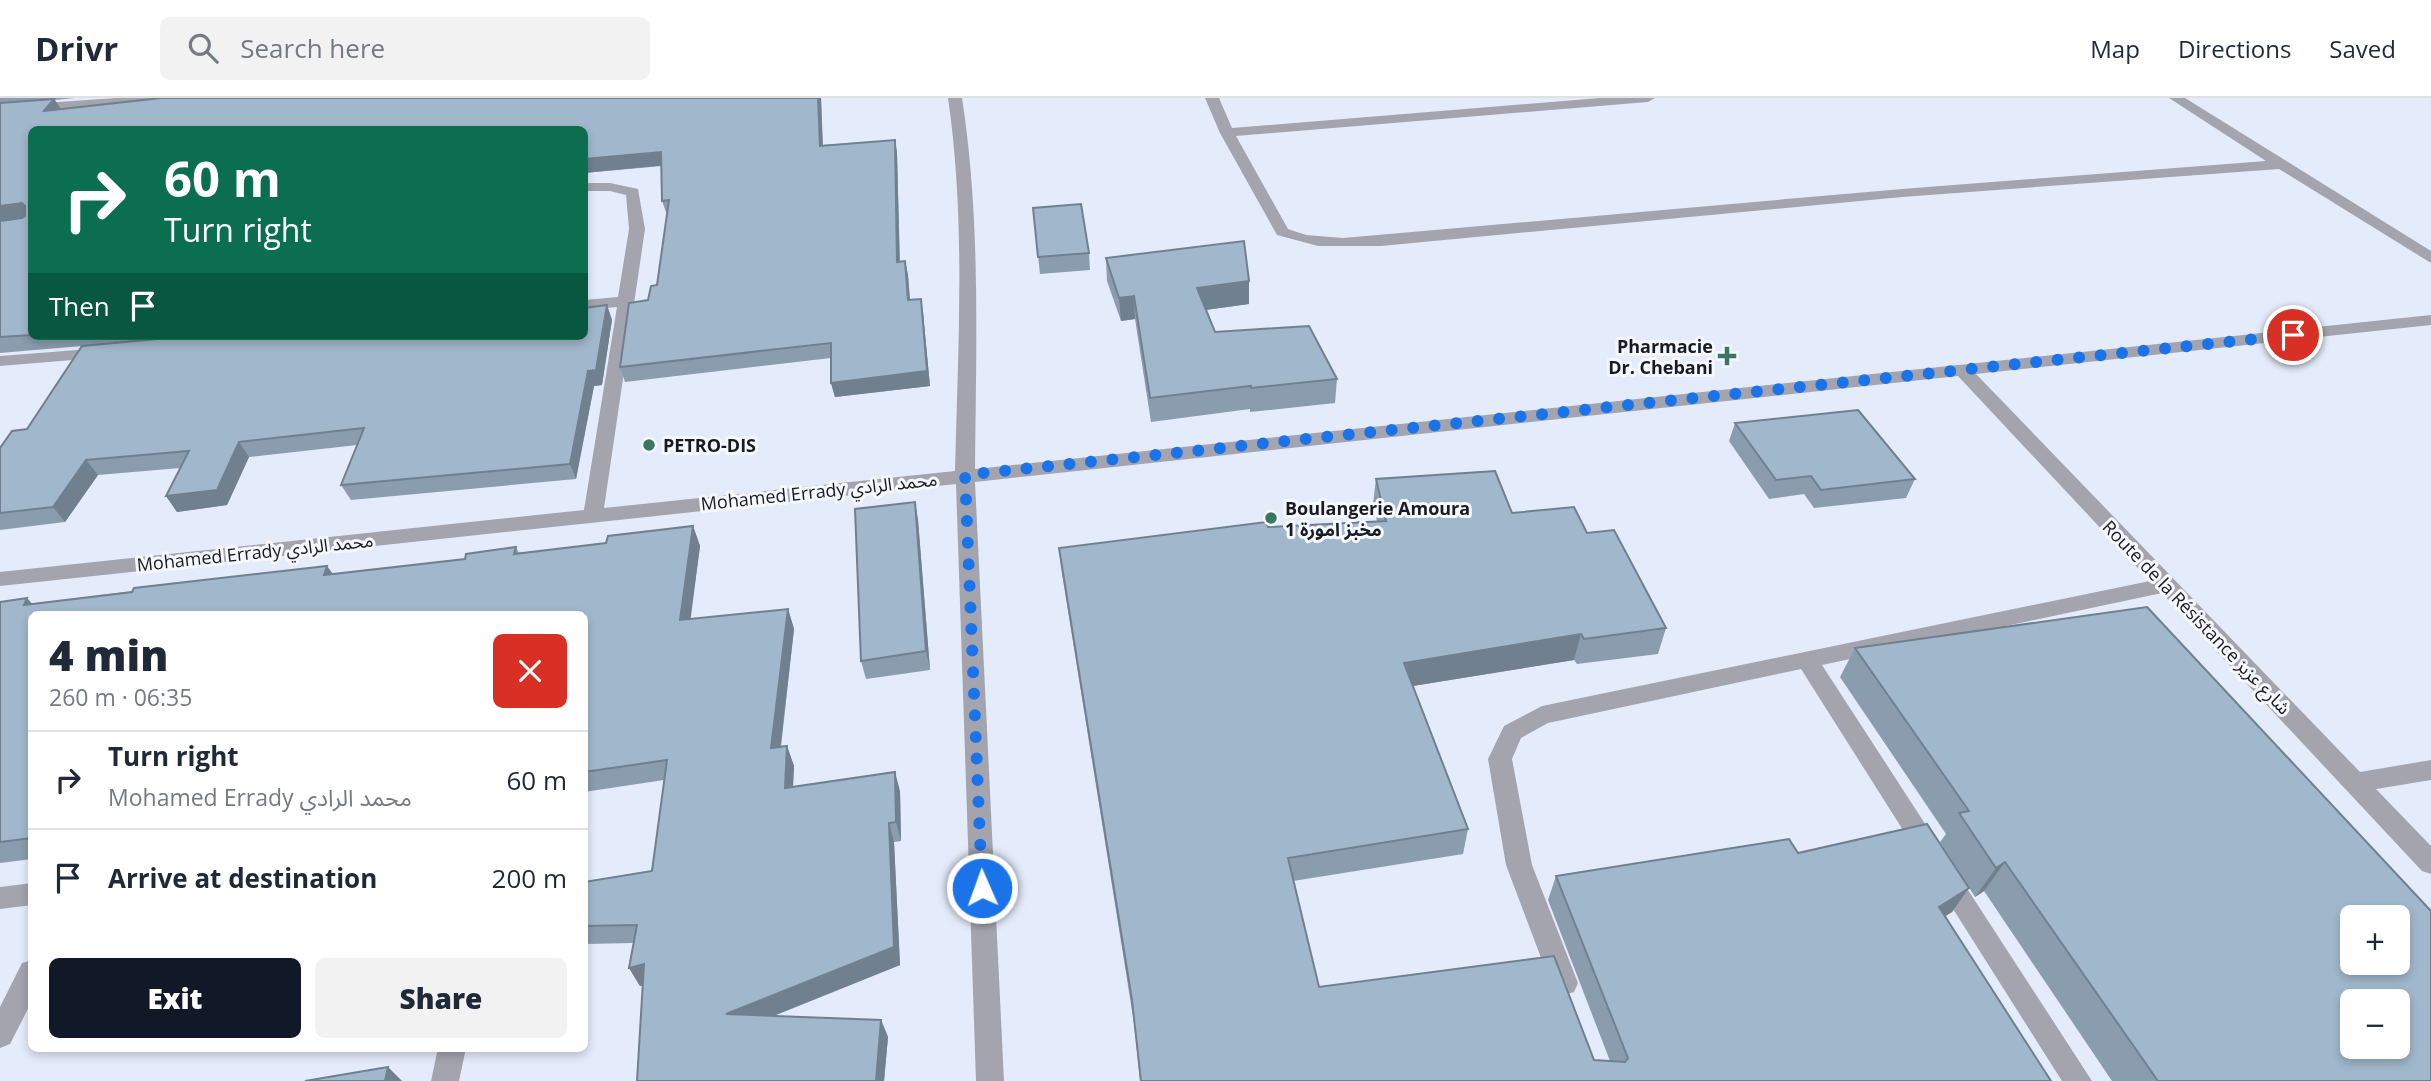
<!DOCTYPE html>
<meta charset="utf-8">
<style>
body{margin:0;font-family:"Open Sans","Noto Sans Arabic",sans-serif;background:#f2f2f3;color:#1f2937;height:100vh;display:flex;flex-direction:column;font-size:26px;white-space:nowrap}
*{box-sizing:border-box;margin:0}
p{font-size:23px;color:#747a83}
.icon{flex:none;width:38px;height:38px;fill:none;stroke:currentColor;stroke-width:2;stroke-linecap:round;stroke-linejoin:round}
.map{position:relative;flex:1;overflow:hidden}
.details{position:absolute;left:28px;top:513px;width:560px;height:441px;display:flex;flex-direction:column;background:#fff;border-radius:10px;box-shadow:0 4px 10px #0003}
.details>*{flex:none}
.top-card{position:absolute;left:28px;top:28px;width:560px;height:214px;border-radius:10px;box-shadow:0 4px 10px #0003;background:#0b6e4f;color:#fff;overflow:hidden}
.buttons{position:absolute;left:2340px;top:807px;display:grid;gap:14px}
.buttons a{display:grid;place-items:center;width:70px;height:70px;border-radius:10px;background:#fff;box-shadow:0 4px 10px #0003;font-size:35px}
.pin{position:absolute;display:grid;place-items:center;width:60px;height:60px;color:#fff;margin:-30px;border:4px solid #fff;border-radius:50%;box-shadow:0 2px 7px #0007}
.me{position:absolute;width:77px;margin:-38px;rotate:358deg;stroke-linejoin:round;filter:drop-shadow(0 0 5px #0008)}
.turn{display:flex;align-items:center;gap:24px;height:147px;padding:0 21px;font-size:32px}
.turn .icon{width:91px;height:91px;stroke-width:2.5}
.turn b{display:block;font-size:49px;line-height:60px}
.then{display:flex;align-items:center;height:66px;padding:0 21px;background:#0003;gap:14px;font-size:26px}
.round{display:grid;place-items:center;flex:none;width:74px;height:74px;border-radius:10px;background:#f2f2f3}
.headline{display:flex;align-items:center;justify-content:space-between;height:119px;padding:0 21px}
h1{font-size:42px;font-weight:800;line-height:52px}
.action{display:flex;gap:14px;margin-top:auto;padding:14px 21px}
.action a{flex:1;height:80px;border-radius:10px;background:#111827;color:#fff;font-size:28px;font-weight:800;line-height:80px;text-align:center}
.action a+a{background:#f2f2f3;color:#1f2937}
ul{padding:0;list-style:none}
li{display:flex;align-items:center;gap:21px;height:98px;padding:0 21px;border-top:2px solid #e0e1e3}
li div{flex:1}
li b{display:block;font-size:26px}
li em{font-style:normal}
header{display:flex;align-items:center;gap:42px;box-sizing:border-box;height:98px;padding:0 35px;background:#fff;border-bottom:2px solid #e0e1e3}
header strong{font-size:33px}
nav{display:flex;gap:38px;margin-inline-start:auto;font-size:24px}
.search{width:490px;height:63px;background:#f2f2f3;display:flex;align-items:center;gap:18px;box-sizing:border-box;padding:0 24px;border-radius:10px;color:#747a83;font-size:26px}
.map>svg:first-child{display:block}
</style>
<header>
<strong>Drivr</strong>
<div class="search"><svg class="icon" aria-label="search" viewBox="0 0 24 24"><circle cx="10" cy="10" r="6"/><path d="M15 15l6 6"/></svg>Search here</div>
<nav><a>Map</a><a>Directions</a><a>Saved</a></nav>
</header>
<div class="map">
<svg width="2431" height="983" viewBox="0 0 2431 983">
<rect width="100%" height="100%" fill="#e4ebfb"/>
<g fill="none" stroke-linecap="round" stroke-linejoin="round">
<g fill="#a4a4af" fill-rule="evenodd">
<path d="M116,0h66l-7,4 -175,12v-8z"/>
<path d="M948,0h14c19,122 14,248 13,371l1456,-154v10l-455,49 384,398 71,-12v20l-55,9 55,57v28l-9,-3 -260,-278 -340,72 270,416h-30l-261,-412 -253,54 -27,15 -9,21 20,106 46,118 -4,9 -10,3 -10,-3 -48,-127 -18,-106 16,-33 38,-20 608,-125 -192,-205 -983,106 29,599h-28l-20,-597 -956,102v-14l584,-62 33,-203 -33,3v-10l34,-3 11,-68 -3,-34 -16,-4h-26v-8h26l28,6 7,40 -41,279 351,-37c3,-124 11,-250 -7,-373z"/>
<path d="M1205,0h14l13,30 368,-30h55l-7,4 -412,34 52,93 18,6 37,3 559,-49 364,-28 -97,-63h16l246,153v12l-152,-94 -377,28 -521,49h-63l-41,-11 -57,-102z"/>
<path d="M103,250l9,5 -3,4 -109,9v-10z"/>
<path d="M32,785v22l-32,4v-22z"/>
<path d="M32,862v41l-22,43 -10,4v-41l22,-44z"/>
<path d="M438,950h28l-7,33h-28z"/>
</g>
</g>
<g fill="#8a9daf">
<path d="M0,0h75l-20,2 6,9 100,-11h660l2,47 72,-5 2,13 3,109 5,-1 3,14 2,25 13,13 7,73 -95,11 -4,-14v-25l-206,24 -5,-15 28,-67 9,-15 10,-70 -5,-14v-35l-78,7v-43h-552v206h552l23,-31 5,15 -10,65 -8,1 -18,93 -225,21 -10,-15 16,-40 -108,12 -22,48 -50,7 -11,-16 14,-28 -82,7 -33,47 -65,8v-82l27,-19 55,-83 -82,7z"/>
<path d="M1033,110l56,45 1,17 -50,4z"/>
<path d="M1106,160l143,46 -43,6 9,22 122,47 -2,24 -85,9v-3l-99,13 -16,-103 -14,2 -14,-40z"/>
<path d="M1735,325l180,56 -9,19 -92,10 -10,-14 -35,5 -40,-58z"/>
<path d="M1376,381l211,54 79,95 -8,26 -81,10 -3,-4 -161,26 55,143 -5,25 -170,27 26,106 275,73 16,1 -62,-161 8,-24 242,-23 171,35 -17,24 -7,4 106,165h-911l-6,-58 -72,-450 -3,-25 209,-21 109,-6 -4,-17z"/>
<path d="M915,404l3,18 12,150 -64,9 -5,-18z"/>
<path d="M693,428l7,20 -10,73 98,-10 6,20 -13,118 6,-1 7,20 -1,21 107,4 1,50 -7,1 6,123 -126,51 107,4 7,17 -4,44 -241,-96 -3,1 -11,-18 5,-25 -50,1v-62l68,-11 12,-91 -80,12v-178h-552v245l-32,4v-261l32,2 295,-38 6,8 132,-15 51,-12 3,6 87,-10z"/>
<path d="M1855,550l576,433h-319l-128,-190 -9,6 -35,-55 6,-8 -106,-157z"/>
</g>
<g fill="#71808e">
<path d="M818,0h3l2,61 -3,-13z"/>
<path d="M54,1l9,13 -19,-1z"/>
<path d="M895,42l2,13 3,123 -3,-14z"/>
<path d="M661,54l5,13 -82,8v-14z"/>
<path d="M22,105l10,14 -32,4v-15z"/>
<path d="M905,163l3,14 3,40 -3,-15z"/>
<path d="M1249,183v23l-52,7v-23z"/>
<path d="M1134,198l1,23 -14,2 -2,-23z"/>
<path d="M921,201l2,14 7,73 -95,11 -4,-14z"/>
<path d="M607,207l5,15 -10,65 -8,1 -18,93 -6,-15 18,-93z"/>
<path d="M239,344l10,15 -22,48 -50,7 -11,-16z"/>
<path d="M86,362l12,15 -33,47 -12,-15z"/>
<path d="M915,404l3,18 12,150 -4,-19z"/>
<path d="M693,428l7,20 -12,93 -8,-19z"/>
<path d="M327,468l13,19 -16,-10z"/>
<path d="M27,500l14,16 -17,-9z"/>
<path d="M788,511l6,20 -16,139 -7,-20z"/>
<path d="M1581,536l-7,26 -174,28 4,-25z"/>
<path d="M787,648l7,20 -2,41 -7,-19z"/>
<path d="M895,674l5,19 1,50 -5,-19z"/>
<path d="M889,725l5,19 6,123 -165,66 -9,-17z"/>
<path d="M2005,764l-21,29 -9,6 21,-29z"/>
<path d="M1969,790l-17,24 -30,19 17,-24z"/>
<path d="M644,866l11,18 -15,4 -11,-18z"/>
<path d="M881,922l7,17 -4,44h-8z"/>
<path d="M388,969l14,14h-17z"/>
</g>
<g fill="#a1b7cb" stroke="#71808e" stroke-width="2" fill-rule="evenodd">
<path d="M161,0h657l2,48 75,-6 2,122 8,-1 3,39 13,-1 6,72 -96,12v-40l-211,24 9,-64 19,-3 3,-14 6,-1 12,-85 -7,1 -1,-49 -77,7v-29h-552v205l-32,2v-116l22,-3 3,-2v-10l-3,-3 -22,3v-103l54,-4 -10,12z"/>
<path d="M1081,106l8,49 -51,4 -5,-49z"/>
<path d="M1244,143l5,40 -52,7 18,44 94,-6 28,53 -86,9v-2l-101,12 -16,-102 -15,2 -13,-40z"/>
<path d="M607,207l-11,65 -8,1 -18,93 -229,21 23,-57 -125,14 -22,48 -51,6 23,-45 -103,9 -33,47 -53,6v-65l12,-17 15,-2 55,-83 108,-10h394v-28z"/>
<path d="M1858,312l57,69 -94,11 -10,-14 -35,4 -41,-57z"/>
<path d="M1495,373l17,42 62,-6 13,26 27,-3 52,98 -82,11 -3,-5 -177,29 64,166 -180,29 31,129 235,-31 40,104 31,2 3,-4 -72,-182 233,-37 9,14 129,-29 42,64 -30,19 112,174h-910l-9,-81 -73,-452 207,-26 2,5 118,-6 -10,-42z"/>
<path d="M915,404l11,149 -65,10 -6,-152z"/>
<path d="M693,428l-13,94 108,-11 -17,139 16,-2 -2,42 110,-16 1,50 -7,1 5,124 -168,67 155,6 -5,61h-239l7,-117 -15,4 8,-43 -53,1v-44l68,-11 15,-111 -83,12v-158h-552v224l-32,4v-240l27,-4 -3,7 108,-13 2,-4 193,-22 -3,9 141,-16 1,-5 50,-7 -2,7 92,-11 2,-7z"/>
<path d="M2147,509l284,304v170h-273l-153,-219 -9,6 -37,-55 10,-2 -114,-163zM2352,819h46v45h-46zM2352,903h46v45h-46z"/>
<path d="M388,969l-3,14h-80z"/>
</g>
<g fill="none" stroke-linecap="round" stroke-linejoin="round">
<path stroke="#1a73e8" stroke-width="12" stroke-dasharray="0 21.6" d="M982,790l-17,-413 1328,-140"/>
</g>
<g fill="#3b7660" stroke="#f6f8fe" stroke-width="2.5">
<path d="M1723.5 247.5h7v7h7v7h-7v7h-7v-7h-7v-7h7z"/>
<circle cx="649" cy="347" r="7"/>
<circle cx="1271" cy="420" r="7"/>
</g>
<g text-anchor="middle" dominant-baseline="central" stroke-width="6" stroke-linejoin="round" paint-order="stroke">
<g font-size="18" font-weight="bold" fill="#171b25" stroke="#f6f8fe" text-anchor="start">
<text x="1713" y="248" text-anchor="end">Pharmacie<tspan x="1713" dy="21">Dr. Chebani</tspan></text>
<text x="663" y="347">PETRO-DIS</text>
<text x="1285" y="410">Boulangerie Amoura<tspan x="1285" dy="21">1 مخبز امورة</tspan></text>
</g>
<g font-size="18" fill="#171b25" stroke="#f6f8fe">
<text transform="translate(819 393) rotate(-6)">Mohamed Errady محمد الرادي</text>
<text transform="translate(255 454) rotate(-6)">Mohamed Errady محمد الرادي</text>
<text transform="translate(2197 519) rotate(46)">Route de la Résistance شارع عزيز</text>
</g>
</g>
</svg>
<div class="buttons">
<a>+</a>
<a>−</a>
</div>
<div class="pin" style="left:2293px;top:237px;background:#d93025"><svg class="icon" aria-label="arrive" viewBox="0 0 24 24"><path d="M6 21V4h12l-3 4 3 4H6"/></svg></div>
<svg class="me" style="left:982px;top:790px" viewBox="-20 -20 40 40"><circle r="17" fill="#1a73e8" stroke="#fff" stroke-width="3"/><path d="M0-11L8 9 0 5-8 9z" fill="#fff"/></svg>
<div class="top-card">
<div class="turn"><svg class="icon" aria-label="right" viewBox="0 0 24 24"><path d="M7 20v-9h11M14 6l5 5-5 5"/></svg><div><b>60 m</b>Turn right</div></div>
<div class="then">Then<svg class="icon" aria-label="arrive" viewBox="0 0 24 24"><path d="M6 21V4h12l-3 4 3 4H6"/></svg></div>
</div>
<section class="details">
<div class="headline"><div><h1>4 min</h1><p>260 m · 06:35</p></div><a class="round" style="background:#d93025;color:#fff"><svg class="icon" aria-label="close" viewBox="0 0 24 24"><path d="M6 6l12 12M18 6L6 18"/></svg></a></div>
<ul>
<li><svg class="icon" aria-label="right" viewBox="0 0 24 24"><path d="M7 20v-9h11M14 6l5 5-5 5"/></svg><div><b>Turn right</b><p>Mohamed Errady محمد الرادي</p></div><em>60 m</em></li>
<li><svg class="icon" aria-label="arrive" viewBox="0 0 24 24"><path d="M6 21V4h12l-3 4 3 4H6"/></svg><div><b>Arrive at destination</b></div><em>200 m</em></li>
</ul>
<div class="action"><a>Exit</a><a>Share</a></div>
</section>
</div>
